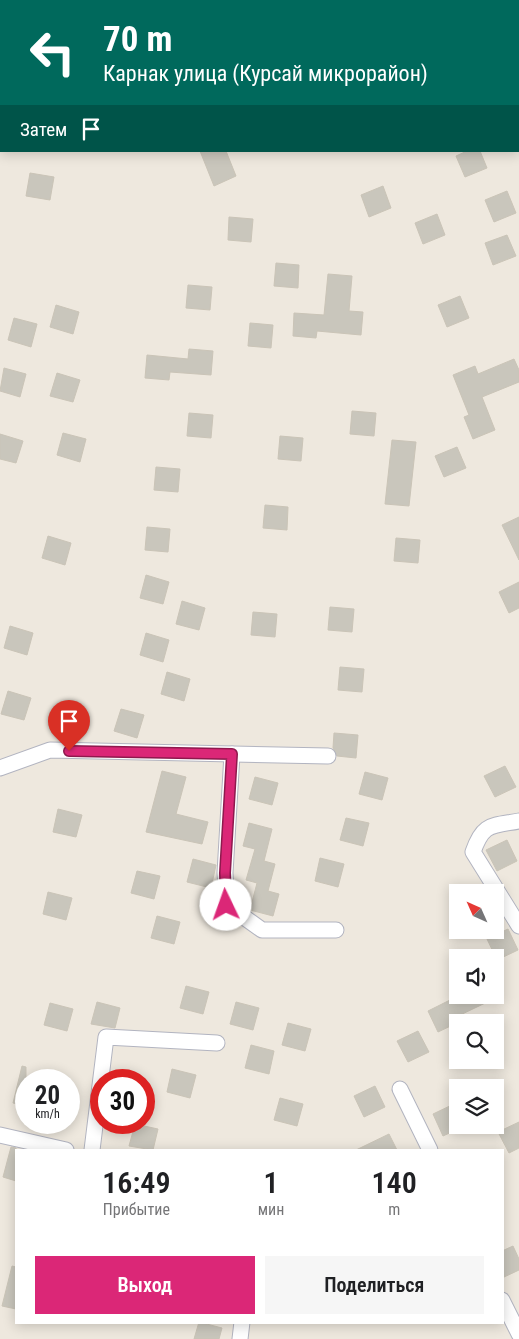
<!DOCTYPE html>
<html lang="ru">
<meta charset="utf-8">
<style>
body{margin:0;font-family:"Roboto Condensed",sans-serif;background:#f6f6f6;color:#202124;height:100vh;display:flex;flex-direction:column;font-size:19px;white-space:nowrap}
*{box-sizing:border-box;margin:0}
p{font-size:16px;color:#757577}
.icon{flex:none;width:28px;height:28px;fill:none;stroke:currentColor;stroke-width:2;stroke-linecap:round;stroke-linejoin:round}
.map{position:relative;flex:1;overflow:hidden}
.panel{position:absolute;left:15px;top:1149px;width:489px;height:175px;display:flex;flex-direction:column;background:#fff;border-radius:0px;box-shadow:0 2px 12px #0003}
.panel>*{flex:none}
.hud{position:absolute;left:0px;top:0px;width:520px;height:152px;box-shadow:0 2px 12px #0003;background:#00695c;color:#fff;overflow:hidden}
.needle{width:32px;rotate:315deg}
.fabs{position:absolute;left:449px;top:884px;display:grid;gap:10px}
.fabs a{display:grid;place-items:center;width:55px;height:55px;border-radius:0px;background:#fff;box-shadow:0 2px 12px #0003;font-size:25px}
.speed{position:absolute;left:15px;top:1069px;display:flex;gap:10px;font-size:25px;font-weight:700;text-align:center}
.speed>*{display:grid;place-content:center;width:65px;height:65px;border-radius:50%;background:#fff;box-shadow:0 2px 12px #0003;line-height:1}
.speed small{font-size:12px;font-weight:400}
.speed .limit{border:8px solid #d22;background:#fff;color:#111}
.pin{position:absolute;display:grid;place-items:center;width:42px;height:42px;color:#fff;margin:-51px -21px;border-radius:50% 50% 50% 0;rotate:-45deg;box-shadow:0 0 5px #0007}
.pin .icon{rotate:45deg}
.me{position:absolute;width:55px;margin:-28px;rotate:357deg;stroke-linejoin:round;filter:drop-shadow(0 0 4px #0008)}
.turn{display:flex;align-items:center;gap:18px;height:105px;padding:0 20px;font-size:22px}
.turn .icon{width:65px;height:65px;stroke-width:2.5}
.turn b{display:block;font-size:35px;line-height:42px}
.then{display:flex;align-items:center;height:48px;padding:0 20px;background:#0003;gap:10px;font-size:19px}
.eta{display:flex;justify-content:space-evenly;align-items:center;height:85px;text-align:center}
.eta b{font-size:30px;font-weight:600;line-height:35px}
.button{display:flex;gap:10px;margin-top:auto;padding:10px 20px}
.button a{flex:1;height:58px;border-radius:0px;background:#db2777;color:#fff;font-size:20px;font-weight:600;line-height:58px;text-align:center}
.button a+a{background:#f6f6f6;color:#202124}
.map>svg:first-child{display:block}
</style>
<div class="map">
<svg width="519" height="1339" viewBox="0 0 519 1339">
<rect width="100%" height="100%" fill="#eee8de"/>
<g fill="#c9c6bc" stroke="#cac4b7">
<path d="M200,151h26l10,25 -22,10z"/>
<path d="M467,151h13l7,17 -22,9 -9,-21z"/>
<path d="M30,173l24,4 -4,23 -24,-4z"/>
<path d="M383,186l8,22 -22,9 -8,-22z"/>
<path d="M507,191l9,22 -22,9 -9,-22z"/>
<path d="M437,214l8,21 -22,9 -8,-21z"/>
<path d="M229,217l24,2 -2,23 -23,-2z"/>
<path d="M507,235l9,21 -23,9 -8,-22z"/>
<path d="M276,263l23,2 -1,23 -24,-2z"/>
<path d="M328,274l24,2 -3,35 14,1 -2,23 -44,-4 -1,7 -23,-2 1,-23 30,2z"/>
<path d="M188,285l24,2 -2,23 -24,-2z"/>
<path d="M460,296l9,22 -22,9 -9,-22z"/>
<path d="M56,305l23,7 -6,22 -23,-7z"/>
<path d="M14,318l23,6 -6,23 -23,-7z"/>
<path d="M250,323l23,2 -2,23 -23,-2z"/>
<path d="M189,349l24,2 -2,24 -41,-3 -1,8 -24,-2 2,-23 41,4z"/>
<path d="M514,359l5,11v12l-37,15 13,33 -22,9 -9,-22 5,-2 -16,-40 22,-9 3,8z"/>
<path d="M4,368l22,6 -6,23 -20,-6z"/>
<path d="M57,373l23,7 -7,22 -23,-6z"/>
<path d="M352,411l24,2 -2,23 -24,-2z"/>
<path d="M189,413l24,2 -2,23 -24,-2z"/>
<path d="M63,433l23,6 -6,23 -23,-7z"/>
<path d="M0,434l23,7 -7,22 -16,-4z"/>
<path d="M280,436l23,2 -2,23 -23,-2z"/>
<path d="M392,440l24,2 -7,64 -24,-2z"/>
<path d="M457,447l9,21 -22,9 -9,-21z"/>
<path d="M156,467l24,2 -2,23 -24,-2z"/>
<path d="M265,505l23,2 -1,23 -24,-2z"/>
<path d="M519,517v43l-17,-35z"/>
<path d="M147,527l23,2 -2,23 -23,-2z"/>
<path d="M48,536l23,7 -6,22 -23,-7z"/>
<path d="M396,538l24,2 -2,23 -24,-2z"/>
<path d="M146,575l23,7 -6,22 -23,-6z"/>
<path d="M519,582v26l-10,5 -10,-21z"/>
<path d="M182,601l23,7 -6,22 -23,-6z"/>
<path d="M330,607l24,2 -2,23 -24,-2z"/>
<path d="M253,612l24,2 -2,23 -24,-2z"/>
<path d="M10,626l23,7 -6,22 -23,-7z"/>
<path d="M146,633l23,7 -6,22 -23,-7z"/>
<path d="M340,667l24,2 -2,23 -24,-2z"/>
<path d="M167,672l23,7 -6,22 -23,-7z"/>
<path d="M8,691l23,7 -7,22 -23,-6z"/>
<path d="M121,709l23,6 -7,23 -23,-7z"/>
<path d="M334,733l24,2 -2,23 -19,-2 -4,-8z"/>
<path d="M505,766l11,21 -21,10 -11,-21z"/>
<path d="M162,771l24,6 -10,37 32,8 -6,22 -56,-12z"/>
<path d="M365,772l23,6 -6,22 -23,-6z"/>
<path d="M255,777l23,6 -6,22 -23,-6z"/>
<path d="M58,809l24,6 -6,22 -23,-5z"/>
<path d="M346,818l23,5 -6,23 -23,-6z"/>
<path d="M249,823l23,6 -8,32 11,3 -7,27 11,3 -6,22 -23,-6 7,-27 -11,-3 9,-31 -12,-3z"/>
<path d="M507,840l10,21 -20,10 -11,-21z"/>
<path d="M320,858l24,6 -6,23 -23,-6z"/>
<path d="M193,859l23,6 -5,23 -24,-6z"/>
<path d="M137,871l23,5 -6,23 -23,-6z"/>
<path d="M48,892l24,6 -6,22 -23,-6z"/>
<path d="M157,916l23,6 -6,22 -23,-6z"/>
<path d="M508,929l10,21 -21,10 -10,-21z"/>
<path d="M186,986l23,6 -6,22 -23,-6z"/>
<path d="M460,995h42l-46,22 3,5 -21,10 -10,-21z"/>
<path d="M97,1002l23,6 -5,20 -24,-4z"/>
<path d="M236,1002l23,6 -6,22 -23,-6z"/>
<path d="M50,1003l23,6 -6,22 -23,-6z"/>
<path d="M288,1023l23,6 -6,22 -23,-6z"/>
<path d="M418,1031l11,21 -21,10 -11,-21z"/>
<path d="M251,1045l23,6 -5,23 -24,-6z"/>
<path d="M22,1066l4,1v39l-13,-3z"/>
<path d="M172,1069l24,6 -6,23 -23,-6z"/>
<path d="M375,1086l10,21 -21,10 -10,-21z"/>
<path d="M280,1098l23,6 -6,22 -23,-6z"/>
<path d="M454,1104l4,8v17l-15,7 -10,-22z"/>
<path d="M519,1122v26l-10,5 -11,-21z"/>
<path d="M135,1124l23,5 -5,21 -24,-4z"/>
<path d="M389,1134l8,16h-41z"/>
<path d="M11,1147l5,1v33l-13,-4z"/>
<path d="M513,1246l6,13v11l-17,8v-27z"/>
<path d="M12,1266l4,1v42l-14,-3z"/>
<path d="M199,1322l23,6 -3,11h-25z"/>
</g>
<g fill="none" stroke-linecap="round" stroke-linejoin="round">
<defs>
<g id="minor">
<path d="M0,60h1"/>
<path d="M232,754l-7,119 2,32 35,25h74"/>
<path d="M0,768l50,-18 278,6"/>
<path d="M519,821c-28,5 -36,2 -46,31l46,74"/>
<path d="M400,1089l30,61"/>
<path d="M0,1135l66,15"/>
<path d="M92,1150l14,-113 111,6"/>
<path d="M502,1300l17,34"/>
<path d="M240,1339l2,-17"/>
</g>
</defs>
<use href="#minor" stroke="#b2b4c0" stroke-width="17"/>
<use href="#minor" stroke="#fff" stroke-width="15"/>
</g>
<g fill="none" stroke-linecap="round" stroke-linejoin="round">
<defs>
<path id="route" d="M69,751l163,3 -7,119 1,32"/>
</defs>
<use href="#route" stroke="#8e194d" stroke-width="12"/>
<use href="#route" stroke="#db2777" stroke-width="9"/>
</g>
</svg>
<div class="fabs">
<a><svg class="needle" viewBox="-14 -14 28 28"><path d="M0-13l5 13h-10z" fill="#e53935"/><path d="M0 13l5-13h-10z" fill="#757577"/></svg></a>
<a><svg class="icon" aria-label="sound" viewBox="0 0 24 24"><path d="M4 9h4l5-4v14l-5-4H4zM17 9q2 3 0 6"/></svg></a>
<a><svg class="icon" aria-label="search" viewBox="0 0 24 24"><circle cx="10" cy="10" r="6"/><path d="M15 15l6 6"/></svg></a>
<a><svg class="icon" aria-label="layers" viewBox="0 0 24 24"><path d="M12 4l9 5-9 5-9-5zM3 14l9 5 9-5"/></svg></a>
</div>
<div class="speed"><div>20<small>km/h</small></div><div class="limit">30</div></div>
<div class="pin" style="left:69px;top:751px;background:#d93025"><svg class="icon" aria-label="arrive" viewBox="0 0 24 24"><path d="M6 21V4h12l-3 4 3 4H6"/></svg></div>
<svg class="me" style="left:226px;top:905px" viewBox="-20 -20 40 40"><circle r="19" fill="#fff"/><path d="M0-13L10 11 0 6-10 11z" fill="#db2777"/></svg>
<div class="hud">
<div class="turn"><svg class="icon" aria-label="left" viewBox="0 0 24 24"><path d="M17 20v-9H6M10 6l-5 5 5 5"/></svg><div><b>70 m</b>Карнак улица (Курсай микрорайон)</div></div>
<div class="then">Затем<svg class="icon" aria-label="arrive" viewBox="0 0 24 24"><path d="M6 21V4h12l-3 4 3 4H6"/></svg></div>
</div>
<section class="panel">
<div class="eta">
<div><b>16:49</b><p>Прибытие</p></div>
<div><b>1</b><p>мин</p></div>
<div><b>140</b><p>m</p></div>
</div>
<div class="button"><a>Выход</a><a>Поделиться</a></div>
</section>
</div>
